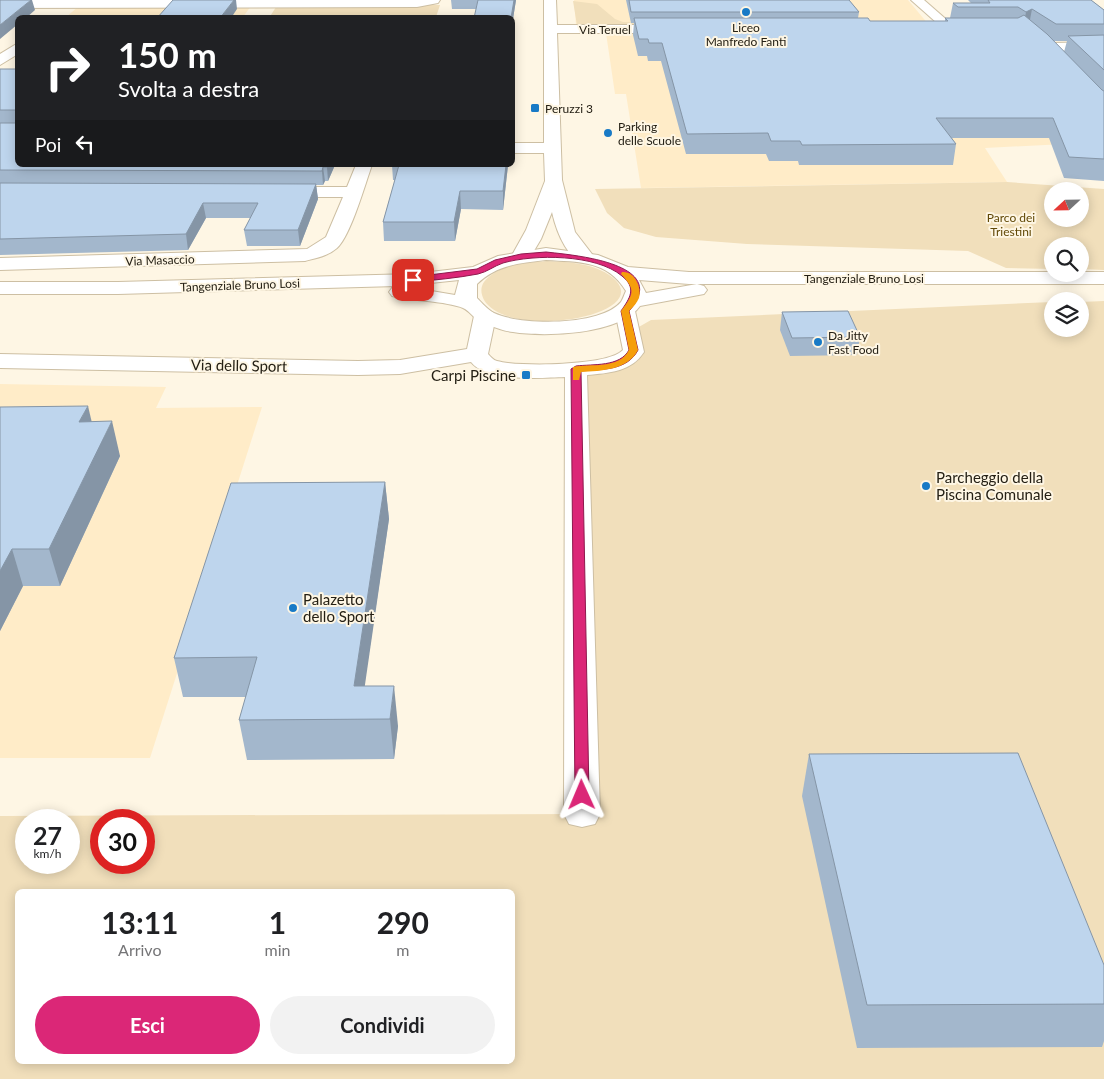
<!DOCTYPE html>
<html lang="it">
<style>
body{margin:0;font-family:Lato,sans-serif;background:#f2f2f2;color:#202124;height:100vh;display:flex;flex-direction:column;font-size:19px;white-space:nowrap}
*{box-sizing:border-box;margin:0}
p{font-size:16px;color:#757577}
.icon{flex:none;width:28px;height:28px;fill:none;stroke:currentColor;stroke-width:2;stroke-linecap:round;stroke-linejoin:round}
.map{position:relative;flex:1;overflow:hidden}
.panel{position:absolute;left:15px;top:889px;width:500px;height:175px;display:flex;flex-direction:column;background:#fff;border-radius:8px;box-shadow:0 2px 12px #0003}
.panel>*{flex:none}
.top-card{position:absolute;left:15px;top:15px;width:500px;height:152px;border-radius:8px;box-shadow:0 2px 12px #0003;background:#202124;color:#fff;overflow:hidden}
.needle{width:32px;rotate:248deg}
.controls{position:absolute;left:1044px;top:182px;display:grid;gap:10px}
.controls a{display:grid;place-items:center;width:45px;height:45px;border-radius:50%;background:#fff;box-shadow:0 2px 12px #0003;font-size:25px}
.speed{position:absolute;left:15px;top:809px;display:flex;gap:10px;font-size:25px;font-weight:700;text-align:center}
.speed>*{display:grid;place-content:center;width:65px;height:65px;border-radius:50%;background:#fff;box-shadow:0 2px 12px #0003;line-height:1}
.speed small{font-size:12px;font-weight:400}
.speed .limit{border:8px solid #d22;background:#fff;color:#111}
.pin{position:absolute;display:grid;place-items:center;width:42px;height:42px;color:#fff;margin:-21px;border-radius:10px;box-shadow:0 2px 8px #0006}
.me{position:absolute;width:55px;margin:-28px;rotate:359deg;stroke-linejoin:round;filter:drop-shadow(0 0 4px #0008)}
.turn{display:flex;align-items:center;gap:18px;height:105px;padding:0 20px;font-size:22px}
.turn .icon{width:65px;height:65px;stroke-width:2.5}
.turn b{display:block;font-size:35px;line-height:42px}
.then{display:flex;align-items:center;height:48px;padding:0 20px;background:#0003;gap:10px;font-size:19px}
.eta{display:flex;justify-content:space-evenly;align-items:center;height:85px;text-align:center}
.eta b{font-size:30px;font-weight:700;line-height:35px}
.action{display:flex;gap:10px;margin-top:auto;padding:10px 20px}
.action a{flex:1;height:58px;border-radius:30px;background:#db2777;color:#fff;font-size:20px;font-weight:700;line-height:58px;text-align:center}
.action a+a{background:#f2f2f2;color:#202124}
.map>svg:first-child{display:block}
</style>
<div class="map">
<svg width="1104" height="1079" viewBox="0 0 1104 1079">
<rect width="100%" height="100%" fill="#fef6e4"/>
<g fill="#ffecc8">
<path d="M574,0h334l21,25h-353z"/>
<path d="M79,6h172l-8,11 -178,1z"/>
<path d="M963,31l141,111 -119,6 22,34 -366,6 -15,-94h-11l-9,-61z"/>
<path d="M0,384l166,3 -10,21 106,-1 -112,351h-150z"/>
</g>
<g fill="#f1dfbb" fill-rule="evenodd">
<path d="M573,1l24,3 18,15 8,3 109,4 -155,-1z"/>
<path d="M278,4l162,1 -4,12 -167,1z"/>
<path d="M1007,182l97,7v81l-24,-1v-23h-28v23l-46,-1 -38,-17 -221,-7 -91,-7 -32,-9 -17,-15 -12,-24zM1080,191v28h-28v-28z"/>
<path d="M547,261c22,1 47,2 65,16 47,38 -102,65 -128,23 -3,-6 -4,-12 0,-18 14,-18 42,-19 63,-21z"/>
<path d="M1104,301v778h-1104v-263l582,-2 3,-441 49,-10 -4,-31 21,-12 401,-18v27h28v-27zM26,820h43v42h-43zM101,820h43v42h-43zM18,891h494v170h-494z"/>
</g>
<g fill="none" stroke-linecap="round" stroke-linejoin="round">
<defs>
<g id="minor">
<path d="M0,0h440l-2,3 -21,4 -417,1z"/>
<path d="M544,0h12l1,25h113l6,4 -6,4h-113l5,147 13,52 20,26 -3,4c-23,6 -36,-32 -40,-50l-11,27 -13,22h-14l-3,-4 15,-27 19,-49 -1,-28h-32v-10h32z"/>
<path d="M911,0h13l32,28 -2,3h-8z"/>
<path d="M1023,31l28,12 53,-1v8l-55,1 -31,-13 -1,-3 1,-3z"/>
<path d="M18,43v11l-18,11v-11z"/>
<path d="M356,165h16c-7,19 -21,70 -35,83 -9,8 -21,10 -32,13l-305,9v-12l307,-9 19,-12 17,-40h-64l-6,-1 -3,-4 3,-4 6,-1h68z"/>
<path d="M625,305l7,2 3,4 9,41c-13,20 -35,21 -57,23l13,439 -5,10 -13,3 -13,-3 -5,-10 1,-437c-24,1 -79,5 -94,-15l-71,12 -42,1 -358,-7v-14l358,7 42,-1 67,-11 7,-33 4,-4 7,-2 7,2 4,4 -8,38c3,3 5,6 9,7 21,6 112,5 126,-11l-8,-39 3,-4z"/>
</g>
<path id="major" d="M546,248l52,7 30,12 61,5h415v12h-407l7,2 3,4 -3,4 -64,12c-20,29 -96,31 -127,26 -10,-1 -22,-6 -32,-10 -7,-3 -11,-11 -18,-14 -17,-7 -51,-7 -71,-12l-3,-4 3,-4 5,-2 -279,8h-118v-12h118l295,-8 60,-7 25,-11zM546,260c33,2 61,0 80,31 -2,4 -3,8 -5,11 -20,24 -100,24 -127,11 -6,-3 -12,-10 -17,-15v-14c19,-19 43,-21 69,-24zM459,280l-4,15 -53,-9zM639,280l50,4h8l-51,9z"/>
</defs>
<use href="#minor" stroke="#cdbfa3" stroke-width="2"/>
<use href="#major" stroke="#cdbfa3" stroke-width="2"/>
<use href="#minor" fill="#fff" fill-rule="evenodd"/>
<use href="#major" fill="#fff" fill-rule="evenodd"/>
</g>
<g fill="#a3b7cc" fill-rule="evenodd">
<path d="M451,0h65l-4,25 -36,-16h-24z"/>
<path d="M626,0h223l10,12 -1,6 12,3h75v-3h5l3,-15h18l-3,-3h123l13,10v171l-40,-3 -15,-40h-97l4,6 -3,21h-154l-1,-4h-29l-3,-7h-80l-25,-93h-13l-1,-5h-9l-5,-21 1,-12h-3zM1053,41h14l-3,11z"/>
<path d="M0,69h18v96h317l-7,16h-3l-2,4h-7l2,14 -18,47h-53l-3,-16 7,-12h-45l-18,32 -188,5z"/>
<path d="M392,165h116l-5,45 -42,-1 -6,32h-71l-1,-19 12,-42h-2z"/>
<path d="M782,312l78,25 -3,18 -67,1 -10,-26z"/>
<path d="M0,407l91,15 29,34 -60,130h-37l-23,45z"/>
<path d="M385,482l4,37 -25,167 34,40 -4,33 -147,1 -8,-40 7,-23h-63l-9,-39z"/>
<path d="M809,754l295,211v76l-2,6 -245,1 -55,-252z"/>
</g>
<g fill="#8595a6">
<path d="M31,0h1l3,10 -9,8h-8v6l-18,15v-14z"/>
<path d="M234,0h2l1,9 -6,9h-11z"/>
<path d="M514,0h2l-4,25v-7h-1z"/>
<path d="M1032,9l-3,16 -6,3 3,-16z"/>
<path d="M514,66v16l-2,10v-17z"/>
<path d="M328,165h7l-7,16 -1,-14z"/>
<path d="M506,165h2l-5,45v-19z"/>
<path d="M323,167l2,14 -2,4 -1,-14z"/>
<path d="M316,184l2,15 -18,47 -2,-16z"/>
<path d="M460,191l1,18 -6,32 -1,-19z"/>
<path d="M203,203l3,15 -18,32 -2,-16z"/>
<path d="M88,406l8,34 -17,-18z"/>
<path d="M112,421l8,35 -60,130 -11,-37z"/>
<path d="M385,482l4,37 -29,200 -6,-33z"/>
<path d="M12,549l11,37 -23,45v-60z"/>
<path d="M394,686l4,40 -4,33 -4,-40z"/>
</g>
<g fill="#bed5ed" stroke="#8595a6">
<path d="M0,0h31l-31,25z"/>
<path d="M173,0h61l-14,18h-63z"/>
<path d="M478,0h36l-3,18h-37z"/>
<path d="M629,0h220l10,12h-228z"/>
<path d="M988,0h103l13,10v14h-48l-24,-15 -6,3 -8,-5h-60l-5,-4h37z"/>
<path d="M1024,15l23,19 55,56 2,1v68l-35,-2 -16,-39h-117l20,26 -154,1 -2,-4h-29l-3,-8 -81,1 -25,-91h-13l-1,-4h-9l-5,-21h234l2,3h78l-3,-3h73z"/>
<path d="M1104,35v35l-36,-34z"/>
<path d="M0,69h18v6l-2,2h2v11l-3,2h3v75h310l-1,2h-4l-1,4 -322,-1v-47h16v-13h-16z"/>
<path d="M399,165h107l-3,26h-43l-6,31h-71z"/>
<path d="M0,183l316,1 -18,46h-54l14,-27h-55l-17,31 -186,5z"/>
<path d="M848,311l12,26 -68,1 -10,-26z"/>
<path d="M88,406l-9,16 33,-1 -63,128h-37l-12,22v-164z"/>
<path d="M385,482l-31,204h40l-4,33 -151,1 18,-63 -83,1 57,-175z"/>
<path d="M1018,753l86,212v39l-237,1 -58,-251z"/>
</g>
<path fill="#db2777" stroke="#8e194d" d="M546,252c27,3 126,11 83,59l9,39c-11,21 -36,19 -57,21l8,424 -2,4h-10l-2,-4 -4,-426 5,-3c17,-2 44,1 53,-16l-8,-39c9,-13 16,-23 1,-35 -26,-22 -88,-22 -119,-13 -9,3 -16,9 -25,11 -21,4 -43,6 -65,8l-4,-2 4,-3 64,-8 18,-9 26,-6z"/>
<path fill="#f59e0b" d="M622,272c13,-1 20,16 17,26 -2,5 -6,9 -10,13l9,39c-10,20 -37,21 -57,22l-2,8h-6v-13c18,-4 46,3 56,-17l-8,-39c13,-17 15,-21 0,-37z"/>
<g fill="#187ac6" stroke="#fef6e4" stroke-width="2">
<circle cx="746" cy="12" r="5"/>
<rect x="530" y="103" width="10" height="10" rx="2.5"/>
<circle cx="608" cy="133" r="5"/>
<circle cx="818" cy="342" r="5"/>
<rect x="521" y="370" width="10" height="10" rx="2.5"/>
<circle cx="926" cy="486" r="5"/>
<circle cx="293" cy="608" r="5"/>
</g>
<g text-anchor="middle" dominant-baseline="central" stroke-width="4" stroke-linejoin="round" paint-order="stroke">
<g font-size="12" fill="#252015" stroke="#fef6e4" text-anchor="start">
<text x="746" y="27" text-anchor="middle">Liceo<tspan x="746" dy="14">Manfredo Fanti</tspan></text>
<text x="545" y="108">Peruzzi 3</text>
<text x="618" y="126">Parking<tspan x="618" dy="14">delle Scuole</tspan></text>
<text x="828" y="335">Da Jitty<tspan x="828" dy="14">Fast Food</tspan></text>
</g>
<g font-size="12" fill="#252015" stroke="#fef6e4">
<text x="605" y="29">Via Teruel</text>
<text transform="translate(160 260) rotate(-2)">Via Masaccio</text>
<text x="864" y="278">Tangenziale Bruno Losi</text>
<text transform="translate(240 285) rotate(-2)">Tangenziale Bruno Losi</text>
</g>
<g font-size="12" fill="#624907" stroke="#fef6e4">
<text x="1011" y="217">Parco dei<tspan x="1011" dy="14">Triestini</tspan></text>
</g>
<g font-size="15" fill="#252015" stroke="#fef6e4">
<text transform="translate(239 365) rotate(1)">Via dello Sport</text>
</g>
<g font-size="15" fill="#252015" stroke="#fef6e4" text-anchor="start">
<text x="516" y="375" text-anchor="end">Carpi Piscine</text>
<text x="936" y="477">Parcheggio della<tspan x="936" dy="17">Piscina Comunale</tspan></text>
<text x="303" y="599">Palazetto<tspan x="303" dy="17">dello Sport</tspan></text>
</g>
</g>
</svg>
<div class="controls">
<a><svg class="needle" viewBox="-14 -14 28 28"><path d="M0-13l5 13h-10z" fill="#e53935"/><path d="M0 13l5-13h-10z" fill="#757577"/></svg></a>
<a><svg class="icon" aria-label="search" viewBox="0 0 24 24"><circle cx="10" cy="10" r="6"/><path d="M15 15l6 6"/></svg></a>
<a><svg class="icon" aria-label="layers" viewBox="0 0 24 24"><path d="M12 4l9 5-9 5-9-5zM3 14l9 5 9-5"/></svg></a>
</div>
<div class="speed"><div>27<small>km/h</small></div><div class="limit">30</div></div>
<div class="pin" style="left:413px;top:280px;background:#d93025"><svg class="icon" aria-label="arrive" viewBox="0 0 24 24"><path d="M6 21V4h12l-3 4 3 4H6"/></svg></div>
<svg class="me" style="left:582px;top:795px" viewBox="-20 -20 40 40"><path d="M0-17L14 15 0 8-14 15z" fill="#db2777" stroke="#fff" stroke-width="4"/></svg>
<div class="top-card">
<div class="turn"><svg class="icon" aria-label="right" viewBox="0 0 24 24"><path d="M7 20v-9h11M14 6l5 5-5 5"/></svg><div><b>150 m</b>Svolta a destra</div></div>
<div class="then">Poi<svg class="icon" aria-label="left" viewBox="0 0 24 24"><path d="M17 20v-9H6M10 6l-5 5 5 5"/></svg></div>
</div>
<section class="panel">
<div class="eta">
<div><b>13:11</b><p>Arrivo</p></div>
<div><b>1</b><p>min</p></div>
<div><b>290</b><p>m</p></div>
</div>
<div class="action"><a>Esci</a><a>Condividi</a></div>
</section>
</div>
